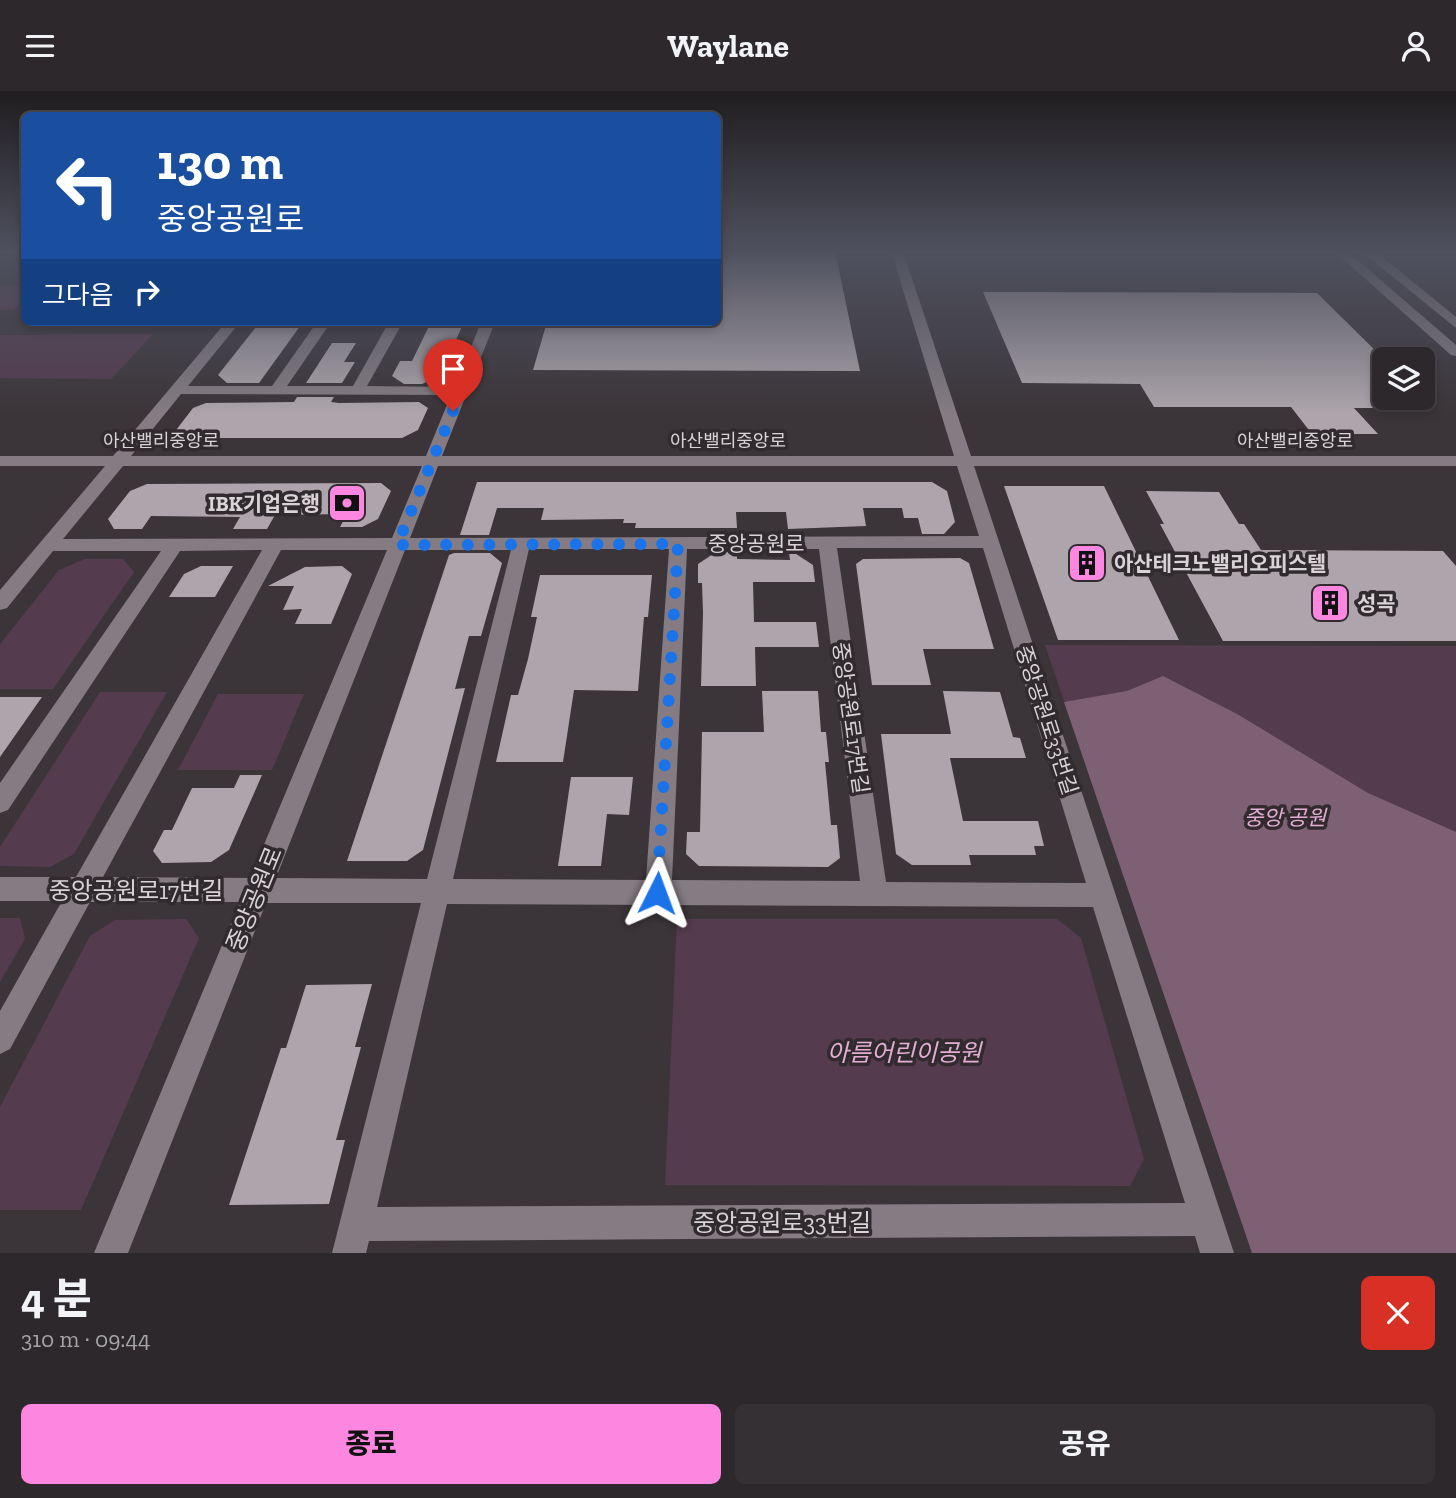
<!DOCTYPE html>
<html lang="ko">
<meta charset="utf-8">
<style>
body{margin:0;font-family:"Zilla Slab","Noto Sans KR",serif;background:#343033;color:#f1f3f6;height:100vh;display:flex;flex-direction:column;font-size:26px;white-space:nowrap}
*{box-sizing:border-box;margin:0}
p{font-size:23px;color:#a6a6a9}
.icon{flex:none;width:38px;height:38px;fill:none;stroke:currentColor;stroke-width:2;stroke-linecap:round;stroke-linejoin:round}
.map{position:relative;height:1162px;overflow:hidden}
.details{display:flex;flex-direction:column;background:#2c282b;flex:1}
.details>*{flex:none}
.guide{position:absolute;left:21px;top:21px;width:700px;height:214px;border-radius:10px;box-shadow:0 4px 10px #0003,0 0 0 2px #484447;background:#1a4fa0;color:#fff;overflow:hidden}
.controls{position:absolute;left:1372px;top:256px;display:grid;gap:14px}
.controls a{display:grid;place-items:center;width:63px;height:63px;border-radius:10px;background:#2c282b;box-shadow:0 4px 10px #0003,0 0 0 2px #484447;font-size:35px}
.pin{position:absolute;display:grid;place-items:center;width:60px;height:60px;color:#fff;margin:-72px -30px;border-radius:50% 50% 50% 0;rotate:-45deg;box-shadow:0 0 7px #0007}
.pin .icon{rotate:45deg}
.me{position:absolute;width:77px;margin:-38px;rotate:3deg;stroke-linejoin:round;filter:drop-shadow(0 0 5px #0008)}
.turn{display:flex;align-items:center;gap:24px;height:147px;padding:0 21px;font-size:32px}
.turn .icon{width:91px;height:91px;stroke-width:2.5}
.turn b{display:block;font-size:49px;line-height:60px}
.then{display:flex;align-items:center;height:66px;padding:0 21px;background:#0003;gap:14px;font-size:26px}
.round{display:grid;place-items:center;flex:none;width:74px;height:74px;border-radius:10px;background:#343033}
.head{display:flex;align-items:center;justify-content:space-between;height:119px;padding:0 21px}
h1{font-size:42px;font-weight:800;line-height:52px}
.action{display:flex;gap:14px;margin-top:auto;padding:14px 21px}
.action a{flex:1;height:80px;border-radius:10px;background:#fd86e1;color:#111;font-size:28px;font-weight:800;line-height:80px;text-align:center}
.action a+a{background:#343033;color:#f1f3f6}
header{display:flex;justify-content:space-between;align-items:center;height:91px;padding:0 21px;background:#2c282b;font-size:32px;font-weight:800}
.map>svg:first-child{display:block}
</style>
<header><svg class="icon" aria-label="menu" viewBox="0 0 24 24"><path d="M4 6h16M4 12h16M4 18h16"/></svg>Waylane<svg class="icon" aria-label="person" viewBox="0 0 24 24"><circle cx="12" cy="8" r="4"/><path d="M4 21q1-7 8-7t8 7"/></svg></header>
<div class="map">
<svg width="1456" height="1162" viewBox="0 0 1456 1162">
<rect width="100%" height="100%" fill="#3b3539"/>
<g fill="#543b4e">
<path d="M0,195h24v15l-11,9h-13z"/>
<path d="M153,243l-42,45 -111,-1v-43z"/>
<path d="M85,468h38l11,13 -81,117h-53v-45l59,-74z"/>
<path d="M1045,554l411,1v607h-204z"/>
<path d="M100,601h67l-93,162 -24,13 -50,-1v-19z"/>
<path d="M218,603h86l-32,76h-94z"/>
<path d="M0,827h20l5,21 -25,43z"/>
<path d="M186,828l13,19 -118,272h-81v-103l90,-171 25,-16z"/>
<path d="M677,828h380l24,19 63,221 -14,27 -465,-1z"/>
</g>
<path fill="#7e6075" d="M1163,585l74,38 131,79 88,39v421h-204l-188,-551 63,-11z"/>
<g fill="#ada5ab">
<path d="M718,160h117l25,120 -327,-1 14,-48h171z"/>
<path d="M983,201l334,1 67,66v49h-30l24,26h-66l-21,-27h-137l-14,-23 -118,-1z"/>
<path d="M260,231h43l-44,61h-32l-9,-8z"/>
<path d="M431,231h33l-24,54 -18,8h-18l-12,-8 8,-15h12z"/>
<path d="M332,252h24l-12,19h11l-13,21h-36z"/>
<path d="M297,306h37l-3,5 8,1 80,-1 9,6 -10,22 -16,8h-232l23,-30 13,-5 88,-1z"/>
<path d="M477,391h455l15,9 8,31 -11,12h-22l-4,-16h-14l-2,-10h-39l3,18 -78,3 -2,-17h-50l1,16h-102l1,-5h-13l1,-4 -83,1 3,-12h-47l-8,27h-29z"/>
<path d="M381,392l10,8 -13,28 -16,8h-22l7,-13 -72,1 -8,14h-34l7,-12 -89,-1 -9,13h-28l-6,-10 22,-28 17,-7z"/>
<path d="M1004,395h100l75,154h-121z"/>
<path d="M1146,400l73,1 20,32h5l17,26 182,1 13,15v75h-233l-63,-117h4z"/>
<path d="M716,461h21v7l53,1 -1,-8h4l20,13 2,17h-62l1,40h62l3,25h-64l1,39h-55l2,-73 -1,-30h-4v-19z"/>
<path d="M454,462h36l12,10 -21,73h-12l-14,53 10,-1 -42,162 -16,11h-60l102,-306z"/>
<path d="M960,467l9,5 25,86h-71l8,36h-59l-16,-121 7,-5z"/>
<path d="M201,475h32l-18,31h-46l15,-23z"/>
<path d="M342,475l10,8 -21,50h-36l7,-15 -19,1 11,-24h-26l37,-19z"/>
<path d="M540,484h112l-4,42h-4l-6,74 -64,-1 -11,72h-67l15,-67h7l10,-36 9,-42h-6z"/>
<path d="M762,600h56l3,41h5l3,30h-4l6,63h6l3,33 -12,9 -129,-1 -13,-12 1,-22h13l2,-100h62z"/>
<path d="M943,600l57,1 13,45 7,1 6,20h-76l13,63h75l6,25h-10l2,9h-67l2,10h-59l-16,-11 -15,-120h70z"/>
<path d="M0,606h42l-42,60z"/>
<path d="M240,684h22l-33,75 -18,12 -49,1 -9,-12 11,-21h8l20,-42h42z"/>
<path d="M571,686h62l-4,38 -22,-1 -6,52h-43z"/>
<path d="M372,893l-17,63h6l-25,93h9l-16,64 -100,1 52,-157h5l20,-63z"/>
</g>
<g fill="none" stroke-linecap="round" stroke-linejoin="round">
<g fill="#847c82" fill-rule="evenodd">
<path d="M891,160h12l68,205h485v10h-482l260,787h-34l-5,-17 -826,5 -3,12h-34l89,-350h-155l-138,350h-34l146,-351h-150l-80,147 -10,5v-43l62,-110h-62v-24h76l186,-327 -82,1 -172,259 -8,3v-30l161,-232h-108l-46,57 -7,2v-20l105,-124h-105v-10h113l113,-134h14l-52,64h84l45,-64h14l-44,64h66l36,-64h14l-36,64 88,1 26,-65h14l-53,134h512zM181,303l270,1 -25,61h-295zM123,375h299l-30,72 -329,1zM438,375h519l22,70 -569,2zM837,457h146l103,335 -200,-1zM529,458h140l-23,331 -193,-1zM687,458h132l41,332 -188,-1zM281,459h106l-137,328 -147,-1zM405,459h106l-84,329 -151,-1zM447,813l646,3 92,296 -808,4z"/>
<path d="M1334,160h13l109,94v11l-5,-1z"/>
<path d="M1361,160h14l81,66v11z"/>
</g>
</g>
<linearGradient id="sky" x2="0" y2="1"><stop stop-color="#201d1f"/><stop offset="0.5" stop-color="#4f515f"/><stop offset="1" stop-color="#4f515f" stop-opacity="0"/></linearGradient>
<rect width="1456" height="323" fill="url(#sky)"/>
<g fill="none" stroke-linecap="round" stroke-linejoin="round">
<path stroke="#1a73e8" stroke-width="12" stroke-dasharray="0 21.6" d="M453,320l-56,134 281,-1 -21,349"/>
</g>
<defs>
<symbol id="bank-square" viewBox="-11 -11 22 22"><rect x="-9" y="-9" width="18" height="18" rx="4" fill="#fd86e1" stroke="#312b2f"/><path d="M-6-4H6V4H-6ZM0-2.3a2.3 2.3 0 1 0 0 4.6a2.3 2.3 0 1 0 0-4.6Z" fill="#111"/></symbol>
<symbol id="building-square" viewBox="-11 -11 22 22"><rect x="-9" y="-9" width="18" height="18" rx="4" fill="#fd86e1" stroke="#312b2f"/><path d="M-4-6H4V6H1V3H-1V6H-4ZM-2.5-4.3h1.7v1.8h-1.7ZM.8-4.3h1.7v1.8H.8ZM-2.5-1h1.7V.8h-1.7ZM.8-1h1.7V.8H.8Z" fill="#111"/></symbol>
</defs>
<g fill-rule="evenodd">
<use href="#bank-square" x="325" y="390" width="44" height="44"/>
<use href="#building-square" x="1065" y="450" width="44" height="44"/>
<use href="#building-square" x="1308" y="490" width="44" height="44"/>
</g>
<g text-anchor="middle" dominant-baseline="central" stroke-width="7" stroke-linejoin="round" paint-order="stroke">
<g font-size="18" fill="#d7d3d6" stroke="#312b2f">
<text x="161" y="350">아산밸리중앙로</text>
<text x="728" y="350">아산밸리중앙로</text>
<text x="1295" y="350">아산밸리중앙로</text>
</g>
<g font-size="21" font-weight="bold" fill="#d7d3d6" stroke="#312b2f" text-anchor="start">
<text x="320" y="412" text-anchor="end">IBK기업은행</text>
<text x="1114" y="472">아산테크노밸리오피스텔</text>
<text x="1357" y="512">성곡</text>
</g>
<g font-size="21" fill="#d7d3d6" stroke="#312b2f">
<text x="756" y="452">중앙공원로</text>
<text transform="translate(851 627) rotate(82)">중앙공원로17번길</text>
<text transform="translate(1047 629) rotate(72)">중앙공원로33번길</text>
</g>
<g font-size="21" font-style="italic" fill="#e3add4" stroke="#312b2f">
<text x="1285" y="726">중앙 공원</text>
</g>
<g font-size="24" fill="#d7d3d6" stroke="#312b2f">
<text x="136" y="799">중앙공원로17번길</text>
<text transform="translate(254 808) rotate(-68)">중앙공원로</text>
<text x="782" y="1131">중앙공원로33번길</text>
</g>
<g font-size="24" font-style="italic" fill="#e3add4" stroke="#312b2f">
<text x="904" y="961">아름어린이공원</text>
</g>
</g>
</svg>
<div class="controls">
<a><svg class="icon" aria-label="layers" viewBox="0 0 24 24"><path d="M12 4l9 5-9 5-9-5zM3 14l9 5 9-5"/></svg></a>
</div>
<div class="pin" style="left:453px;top:320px;background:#d93025"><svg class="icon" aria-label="arrive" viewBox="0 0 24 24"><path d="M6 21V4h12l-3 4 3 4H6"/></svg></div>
<svg class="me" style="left:657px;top:802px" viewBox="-20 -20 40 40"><path d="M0-17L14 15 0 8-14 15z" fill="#1a73e8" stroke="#fff" stroke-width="4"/></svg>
<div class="guide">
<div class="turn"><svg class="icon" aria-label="left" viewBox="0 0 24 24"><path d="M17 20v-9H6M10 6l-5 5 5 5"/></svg><div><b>130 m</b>중앙공원로</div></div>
<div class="then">그다음<svg class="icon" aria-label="right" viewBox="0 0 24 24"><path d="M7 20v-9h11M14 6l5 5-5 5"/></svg></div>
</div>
</div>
<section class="details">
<div class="head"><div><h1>4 분</h1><p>310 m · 09:44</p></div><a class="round" style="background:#d93025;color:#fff"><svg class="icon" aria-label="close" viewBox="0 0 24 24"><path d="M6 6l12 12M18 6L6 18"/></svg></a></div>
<div class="action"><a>종료</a><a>공유</a></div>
</section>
